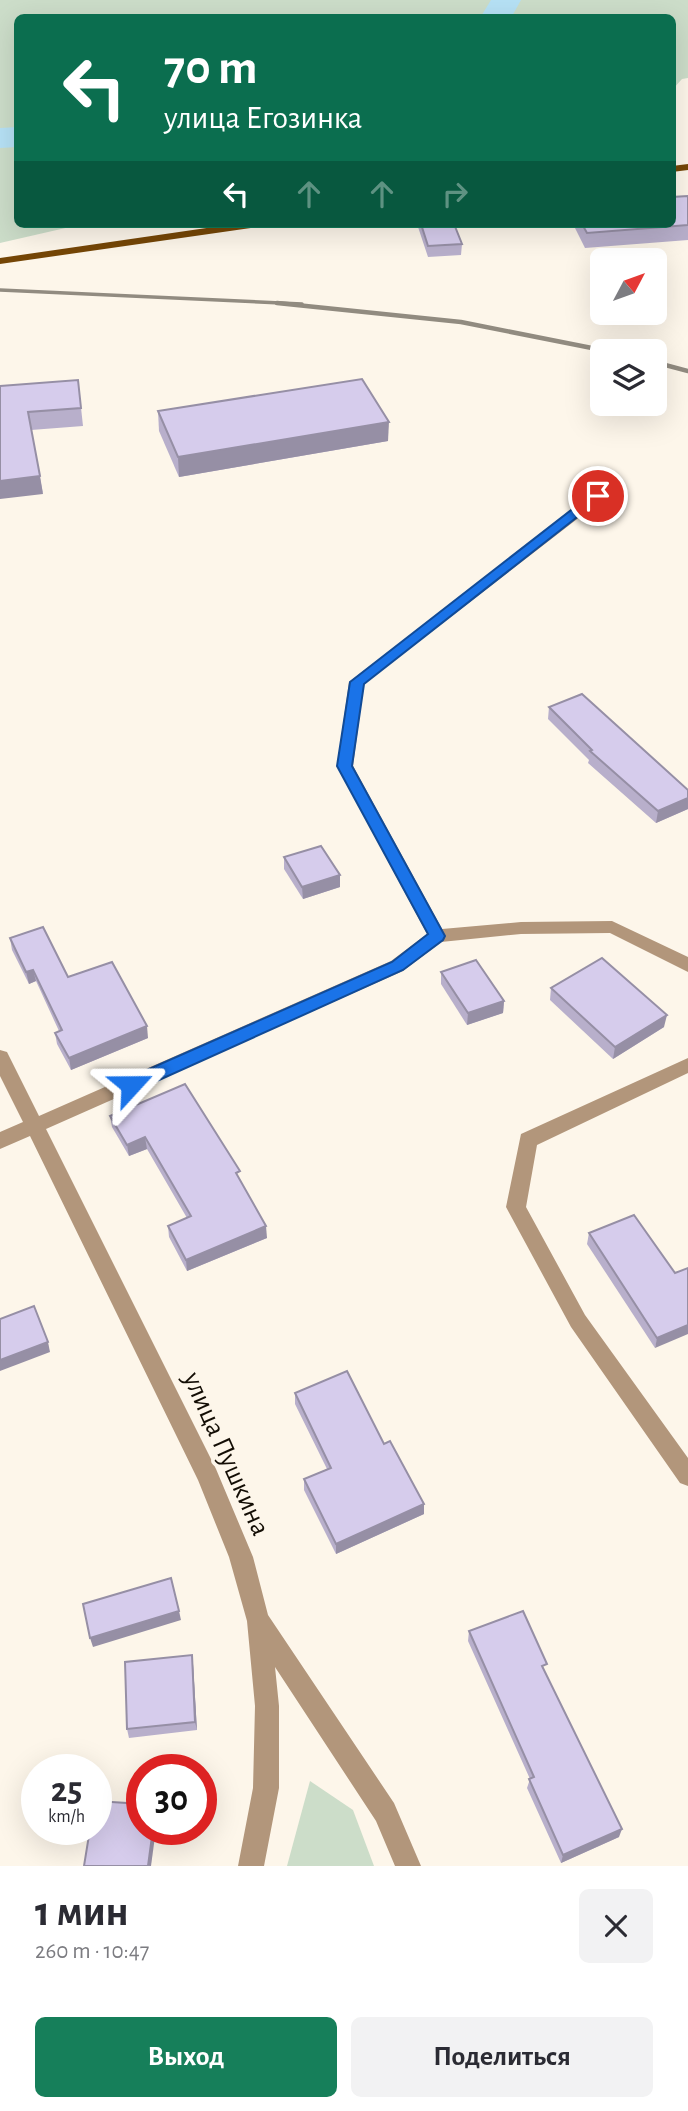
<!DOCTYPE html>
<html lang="ru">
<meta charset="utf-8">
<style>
body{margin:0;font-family:"Alegreya Sans",sans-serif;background:#f2f2f3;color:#2b2b33;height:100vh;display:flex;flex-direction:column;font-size:26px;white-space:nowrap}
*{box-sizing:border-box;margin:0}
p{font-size:23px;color:#7c7c81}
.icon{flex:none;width:38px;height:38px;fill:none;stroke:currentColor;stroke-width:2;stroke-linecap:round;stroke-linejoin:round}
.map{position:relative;height:1866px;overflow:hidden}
.side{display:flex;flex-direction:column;background:#fff;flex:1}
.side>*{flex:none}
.guide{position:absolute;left:14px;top:14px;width:662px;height:214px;border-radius:10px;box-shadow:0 7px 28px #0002;background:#0b6e4f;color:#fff;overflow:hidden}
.needle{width:46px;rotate:49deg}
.buttons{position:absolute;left:590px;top:248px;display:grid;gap:14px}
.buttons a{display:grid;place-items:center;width:77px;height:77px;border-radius:10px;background:#fff;box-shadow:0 7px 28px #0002;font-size:35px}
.speed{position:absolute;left:21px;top:1754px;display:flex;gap:14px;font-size:35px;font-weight:700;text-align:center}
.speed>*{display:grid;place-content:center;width:91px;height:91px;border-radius:50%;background:#fff;box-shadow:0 7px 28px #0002;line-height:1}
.speed small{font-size:18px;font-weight:400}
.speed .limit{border:10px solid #d22;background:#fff;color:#111}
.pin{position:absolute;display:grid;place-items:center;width:60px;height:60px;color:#fff;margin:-30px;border:4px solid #fff;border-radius:50%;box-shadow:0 2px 7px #0007}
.me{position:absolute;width:77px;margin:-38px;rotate:66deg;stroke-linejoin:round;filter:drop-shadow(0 0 5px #0008)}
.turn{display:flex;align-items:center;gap:24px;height:147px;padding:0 35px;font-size:32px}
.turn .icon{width:91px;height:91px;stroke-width:2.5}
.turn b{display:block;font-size:49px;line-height:60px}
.lanes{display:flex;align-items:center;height:66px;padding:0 35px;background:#0003;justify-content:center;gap:35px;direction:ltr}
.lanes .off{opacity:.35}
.round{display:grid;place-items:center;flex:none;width:74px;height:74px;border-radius:10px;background:#f2f2f3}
.overview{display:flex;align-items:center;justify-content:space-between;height:119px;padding:0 35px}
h1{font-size:42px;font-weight:700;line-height:52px}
.action{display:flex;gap:14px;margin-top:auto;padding:14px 35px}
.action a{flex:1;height:80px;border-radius:10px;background:#167f5a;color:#fff;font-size:28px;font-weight:700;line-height:80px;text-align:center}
.action a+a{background:#f2f2f3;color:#2b2b33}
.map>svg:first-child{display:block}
</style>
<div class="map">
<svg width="688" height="1866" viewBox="0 0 688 1866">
<rect width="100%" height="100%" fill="#fdf6ea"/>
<g fill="#ccddc9">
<path d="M0,0h688v78l-6,1 -10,11v-72h-654v206h65l-83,19z"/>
<path d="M310,1781l43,29 21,56h-87z"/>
</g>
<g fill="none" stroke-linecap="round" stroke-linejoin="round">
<g fill="#b6e1f5" fill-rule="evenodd">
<path d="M491,0h30l-10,18h-31z"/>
<path d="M18,127v20l-18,1v-20z"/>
</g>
<g fill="#b2967b" fill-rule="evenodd">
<path d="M598,492l7,4 -2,3 -239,185 -11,82 89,163 79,-7 91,-1 76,36v15l-78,-39 -89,1 -80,8 -38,29 -357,158 170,340 37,88 15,58 126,188 27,63h-26l-19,-45 -101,-154 4,39v82l-15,78h-26l15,-78 2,-82 -8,-85 -18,-64 -31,-77 -168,-344 -30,13v-17l23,-10 -23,-46v-26l7,2 32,64 352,-155 36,-27 -90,-168 12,-84z"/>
<path d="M688,1058v15l-151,72 -11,62 59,108 103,143v28l-8,-3 -109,-156 -65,-120 15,-73z"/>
</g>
<g fill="#754606" fill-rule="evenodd">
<path d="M688,164v6l-16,2v-6z"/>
<path d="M234,224h29l-6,3 -257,37v-6z"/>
</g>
<path stroke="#918b80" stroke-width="3.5" d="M0,290l302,14"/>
<g stroke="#918b80" stroke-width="4.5">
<path d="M277,303l184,19 151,30"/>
<path d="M654,362l34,9"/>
</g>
</g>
<g fill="#b8afcb">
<path d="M688,196v44l-103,8 -12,-24h99z"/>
<path d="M417,224h37l8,20 -1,11 -33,2z"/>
<path d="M78,380l5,46 -52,4 12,64 -43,-108z"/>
<path d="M158,411l230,30 -209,36 -20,-46z"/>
<path d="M549,707l139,83v19l-32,14 -68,-60 1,-3 -41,-41z"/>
<path d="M284,857l56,18v12l-37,12 -19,-30z"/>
<path d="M10,938l58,39 80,61 -77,32 -14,-26 -2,-11 4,-2 -23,-50 -7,3 -17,-34z"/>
<path d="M441,972l63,29 -1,12 -36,12 -26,-41z"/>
<path d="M551,988l113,39 -51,32 -63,-59z"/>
<path d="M110,1116l131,65 26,57 -80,33 -18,-34 -1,-11 19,-8 -40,-69 -18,7 -17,-29z"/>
<path d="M589,1233l86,40 -20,75 -68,-104z"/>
<path d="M295,1393l89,51 40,70 -88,40 -32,-64v-11l23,-10 -32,-65z"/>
<path d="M469,1631l76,42 74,164 -58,26 -34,-75 3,-9 -62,-138z"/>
<path d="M193,1664l4,66 -68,8 -2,-9z"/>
</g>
<g fill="#968fa5">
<path d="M389,422l-1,19 -209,36 -1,-20z"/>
<path d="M40,476l3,18 -43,5v-18z"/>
<path d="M688,798v11l-32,14 2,-12z"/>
<path d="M340,875v12l-37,12 -1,-12z"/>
<path d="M33,970l3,11 -7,3 -3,-12z"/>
<path d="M504,1001l-1,12 -36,12 1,-12z"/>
<path d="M667,1015l-3,12 -51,32 2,-12z"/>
<path d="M147,1026l1,12 -77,32 -2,-12z"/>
<path d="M145,1137l2,12 -18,7 -2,-11z"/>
<path d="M266,1226l1,12 -80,33 -1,-11z"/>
<path d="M688,1325v9l-33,14 2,-10z"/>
<path d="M48,1342l2,10 -50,19v-11z"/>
<path d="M424,1504v10l-88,40v-10z"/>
<path d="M179,1611l2,9 -88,27 -3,-9z"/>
<path d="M192,1655l1,9 4,66 -2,-8z"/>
<path d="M153,1829h3l-5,37h-3z"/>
<path d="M622,1829l-3,8 -58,26 2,-8z"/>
</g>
<g fill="#d6ccec" stroke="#968fa5" stroke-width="2">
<path d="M688,196v29l-101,8 -5,-9h90v-27z"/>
<path d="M421,224h33l8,20 -34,2z"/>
<path d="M362,379l27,43 -211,35 -20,-46z"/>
<path d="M78,380l3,28 -53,4 12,64 -40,5v-95z"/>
<path d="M582,694l106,96v8l-30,13 -68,-60 2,-1 -43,-43z"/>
<path d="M321,846l19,29 -38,12 -18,-30z"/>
<path d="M43,927l25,50 44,-15 35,64 -78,32 -14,-25 7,-3 -29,-60 -7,2 -16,-34z"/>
<path d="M602,958l65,57 -52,32 -64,-59z"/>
<path d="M476,960l28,41 -36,12 -27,-41z"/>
<path d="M185,1084l55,87 -4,2 30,53 -80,34 -18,-34 23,-10 -46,-79 -18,8 -17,-29z"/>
<path d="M634,1215l41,58 13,-5v57l-31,13 -68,-105z"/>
<path d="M34,1306l14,36 -48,18v-41z"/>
<path d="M347,1371l37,73 6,-3 34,63 -88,40 -32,-65 27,-11 -36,-75z"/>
<path d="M171,1578l8,33 -89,27 -7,-34z"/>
<path d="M523,1611l24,53 -5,2 80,163 -59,26 -34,-76 5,-2 -65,-146z"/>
<path d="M192,1655l3,67 -68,7 -2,-67z"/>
<path d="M96,1801l46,3v25h11l-5,37h-64l6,-37h6z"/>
</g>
<path fill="#1a73e8" stroke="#114b97" stroke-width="2" d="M593,493l11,3 -240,188 -12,82 93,170 -2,4 -40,30 -266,120h-13l-2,-5 2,-5 268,-118 36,-28 -91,-168 13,-84z"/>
<g text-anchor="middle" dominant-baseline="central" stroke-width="7" stroke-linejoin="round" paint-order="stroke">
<g font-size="28" fill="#130d04" stroke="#fdf6ea">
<text transform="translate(226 1454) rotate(66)">улица Пушкина</text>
</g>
</g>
</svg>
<div class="buttons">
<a><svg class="needle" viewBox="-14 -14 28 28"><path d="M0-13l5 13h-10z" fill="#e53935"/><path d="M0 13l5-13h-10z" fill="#7c7c81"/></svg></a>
<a><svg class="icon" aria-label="layers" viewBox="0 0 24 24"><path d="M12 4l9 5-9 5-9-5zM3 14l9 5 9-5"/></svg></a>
</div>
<div class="speed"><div>25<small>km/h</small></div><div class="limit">30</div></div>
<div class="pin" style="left:598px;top:496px;background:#d93025"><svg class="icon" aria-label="arrive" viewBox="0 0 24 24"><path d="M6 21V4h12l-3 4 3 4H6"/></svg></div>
<svg class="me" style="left:131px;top:1085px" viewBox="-20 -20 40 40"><path d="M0-17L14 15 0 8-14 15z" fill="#1a73e8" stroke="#fff" stroke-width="4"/></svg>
<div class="guide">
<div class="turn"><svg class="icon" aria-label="left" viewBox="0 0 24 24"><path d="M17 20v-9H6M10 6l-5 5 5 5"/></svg><div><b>70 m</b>улица Егозинка</div></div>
<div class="lanes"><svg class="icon" aria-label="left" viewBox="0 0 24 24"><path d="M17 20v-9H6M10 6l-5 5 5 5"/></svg><svg class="icon off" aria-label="ahead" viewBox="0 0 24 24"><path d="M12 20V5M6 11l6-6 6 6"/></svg><svg class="icon off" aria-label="ahead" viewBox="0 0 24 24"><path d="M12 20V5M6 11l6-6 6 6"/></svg><svg class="icon off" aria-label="right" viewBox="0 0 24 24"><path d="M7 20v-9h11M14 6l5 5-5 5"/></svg></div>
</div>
</div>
<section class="side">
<div class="overview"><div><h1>1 мин</h1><p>260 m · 10:47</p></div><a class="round"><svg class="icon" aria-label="close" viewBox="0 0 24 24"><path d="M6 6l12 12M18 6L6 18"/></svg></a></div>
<div class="action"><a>Выход</a><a>Поделиться</a></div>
</section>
